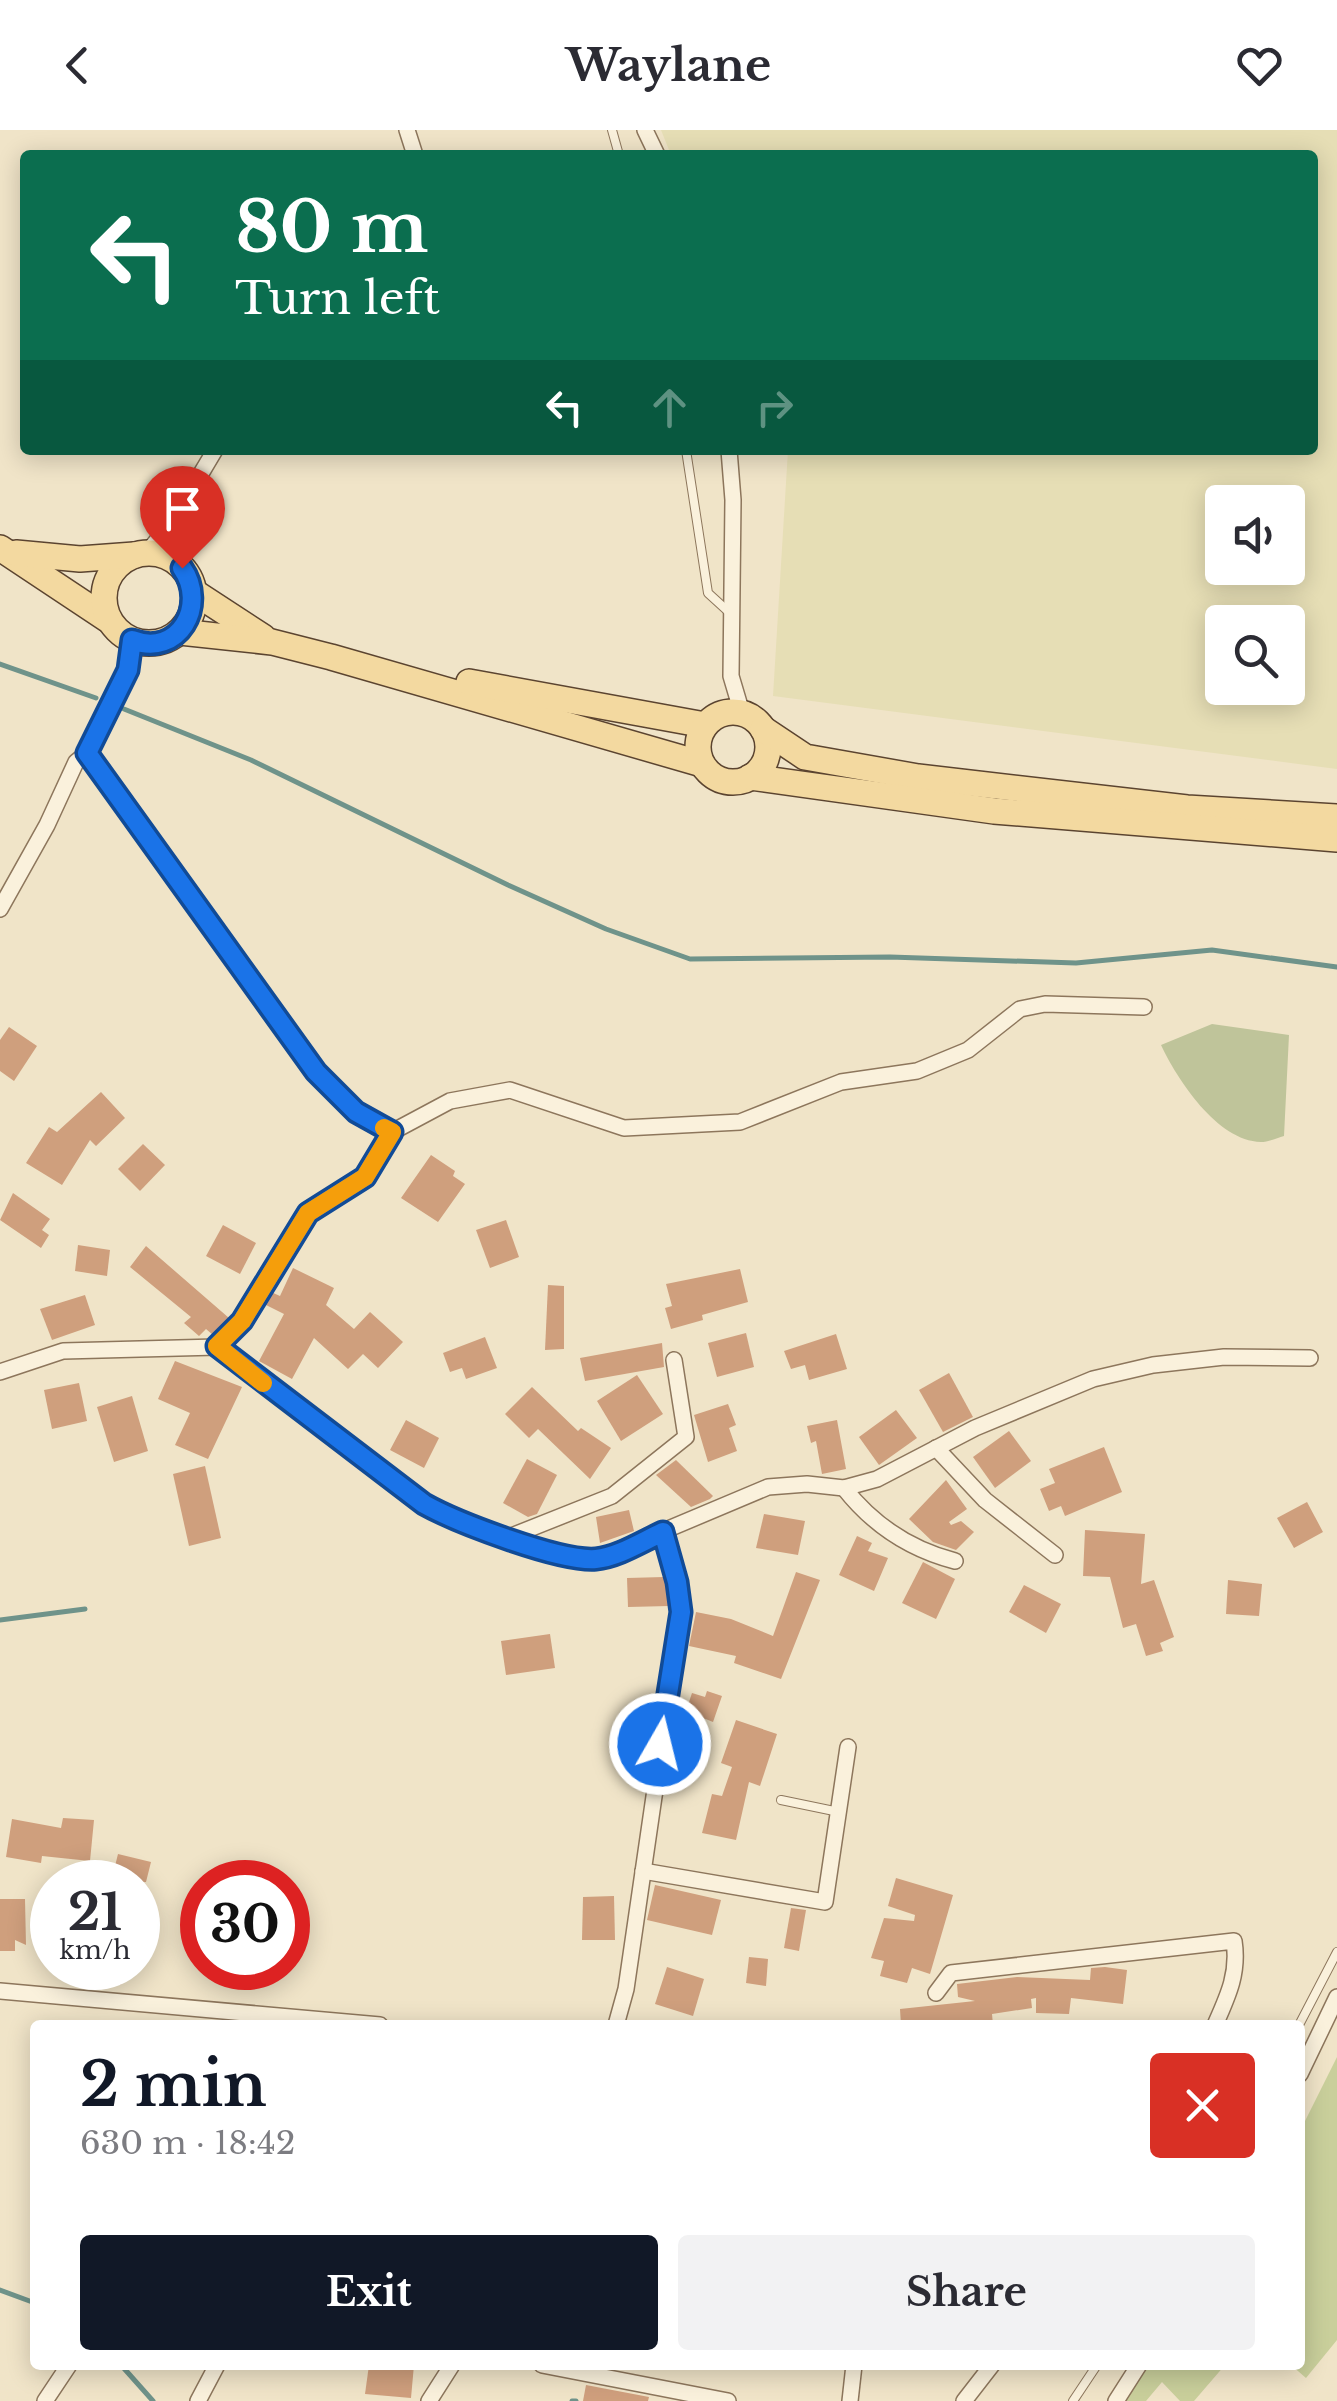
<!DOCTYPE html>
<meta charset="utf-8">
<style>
body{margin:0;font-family:"Libre Baskerville",serif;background:#f2f2f3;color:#2b2b33;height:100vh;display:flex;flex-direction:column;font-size:38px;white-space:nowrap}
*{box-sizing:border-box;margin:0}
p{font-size:32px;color:#7c7c81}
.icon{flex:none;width:55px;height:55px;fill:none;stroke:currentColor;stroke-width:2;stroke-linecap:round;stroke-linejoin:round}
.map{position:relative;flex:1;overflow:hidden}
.side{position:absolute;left:30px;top:1890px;width:1275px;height:350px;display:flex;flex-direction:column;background:#fff;border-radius:10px;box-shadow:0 5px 25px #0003}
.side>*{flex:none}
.banner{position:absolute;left:20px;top:20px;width:1298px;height:305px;border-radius:10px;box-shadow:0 5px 25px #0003;background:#0b6e4f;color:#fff;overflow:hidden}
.fabs{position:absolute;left:1205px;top:355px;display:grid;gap:20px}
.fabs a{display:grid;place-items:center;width:100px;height:100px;border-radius:10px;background:#fff;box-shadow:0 5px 25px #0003;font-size:50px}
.speed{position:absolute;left:30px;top:1730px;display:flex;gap:20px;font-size:50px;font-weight:700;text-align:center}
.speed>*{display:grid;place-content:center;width:130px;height:130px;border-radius:50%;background:#fff;box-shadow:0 5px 25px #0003;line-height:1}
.speed small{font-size:25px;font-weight:400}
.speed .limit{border:15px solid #d22;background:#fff;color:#111}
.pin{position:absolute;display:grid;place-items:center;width:85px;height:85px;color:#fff;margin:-102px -42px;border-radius:50% 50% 50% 0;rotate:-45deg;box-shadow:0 0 10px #0007}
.pin .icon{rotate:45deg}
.me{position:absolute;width:110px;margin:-55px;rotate:8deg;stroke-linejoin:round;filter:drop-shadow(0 0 8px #0008)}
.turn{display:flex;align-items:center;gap:35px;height:210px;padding:0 50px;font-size:45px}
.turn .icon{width:130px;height:130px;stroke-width:2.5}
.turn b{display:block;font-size:70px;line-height:85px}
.lanes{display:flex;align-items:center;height:95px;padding:0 50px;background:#0003;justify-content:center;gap:50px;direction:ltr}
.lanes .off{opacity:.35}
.round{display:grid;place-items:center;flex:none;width:105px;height:105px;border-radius:10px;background:#f2f2f3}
.overview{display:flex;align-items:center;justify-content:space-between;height:170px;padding:0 50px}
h1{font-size:60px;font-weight:800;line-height:75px;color:#111827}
.button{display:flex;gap:20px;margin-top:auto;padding:20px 50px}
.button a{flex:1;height:115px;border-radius:10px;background:#111827;color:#fff;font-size:40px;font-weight:800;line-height:115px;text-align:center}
.button a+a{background:#f2f2f3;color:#2b2b33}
header{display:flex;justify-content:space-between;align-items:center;height:130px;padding:0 50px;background:#fff;font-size:45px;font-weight:800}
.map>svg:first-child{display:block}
</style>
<header><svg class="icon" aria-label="back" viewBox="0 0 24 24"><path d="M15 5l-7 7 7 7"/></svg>Waylane<svg class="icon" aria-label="heart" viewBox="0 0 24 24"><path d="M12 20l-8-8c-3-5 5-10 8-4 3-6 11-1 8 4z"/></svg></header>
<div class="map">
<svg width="1337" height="2271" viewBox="0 0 1337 2271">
<rect width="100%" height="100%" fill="#f0e4c8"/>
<path fill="#e6deb5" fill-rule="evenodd" d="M661,0h676v639l-564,-73 15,-246h524v-295h-641zM1222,372h66v66h-66zM1222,492h66v66h-66z"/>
<g fill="#c9cf9b">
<path d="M1337,1927v283l-31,38 -15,-13h9v-234z"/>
<path d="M1144,2235h81l-31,36h-14l-18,-19 -16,19h-24z"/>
</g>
<path fill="#bfc49a" d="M1212,894l77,11 -5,101c-7,2 -16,6 -23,6 -44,-1 -84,-63 -100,-97z"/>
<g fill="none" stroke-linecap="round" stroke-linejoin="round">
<g stroke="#6f938a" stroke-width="5">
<path d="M0,534l96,34"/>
<path d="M124,579l127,51 257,125 98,44 84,30 200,-2 186,6 136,-13 125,17"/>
<path d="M0,1490l85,-11"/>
<path d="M0,2160l35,13"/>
<path d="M121,2235l32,36"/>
<path d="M572,2271h4"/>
</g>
</g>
<g fill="#cf9f7d">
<path d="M9,897l28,19 -23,35 -14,-10v-31z"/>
<path d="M101,962l24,26 -29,28 -6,-6 -28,45 -36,-22 23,-36 8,5z"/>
<path d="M143,1014l22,21 -25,26 -22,-22z"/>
<path d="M431,1025l24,16 -2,5 12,8 -27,38 -37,-24z"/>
<path d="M13,1063l37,26 -8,11 7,5 -8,13 -41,-28z"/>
<path d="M506,1090l13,37 -29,11 -14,-38z"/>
<path d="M223,1095l33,18 -16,31 -34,-18z"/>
<path d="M78,1115l32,5 -3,26 -32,-5z"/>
<path d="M146,1116l83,72 -16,17 -7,-6 -7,7 -15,-13 7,-6 -61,-50z"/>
<path d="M293,1138l41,20 -8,17 28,24 16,-17 33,30 -25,26 -15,-14 -15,15 -34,-31 -22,41 -33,-18 25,-47 -20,-10 7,-12 9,4z"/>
<path d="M740,1139l8,33 -46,13 1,5 -32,9 -6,-21 7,-2 -6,-22z"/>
<path d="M548,1155l16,1v63l-19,1z"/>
<path d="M85,1165l10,30 -43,15 -12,-31z"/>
<path d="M746,1203l8,34 -37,10 -9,-34z"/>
<path d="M836,1204l11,35 -38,11 -4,-15 -14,4 -7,-18z"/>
<path d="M485,1207l12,31 -31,11 -4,-11 -12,4 -7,-19z"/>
<path d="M662,1213l2,24 -79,14 -5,-23z"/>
<path d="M175,1231l67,26 -34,72 -33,-14 15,-32 -32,-14z"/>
<path d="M949,1243l24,44 -30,15 -24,-42z"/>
<path d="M637,1245l26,39 -42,27 -24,-40z"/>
<path d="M79,1253l8,38 -35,8 -8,-39z"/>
<path d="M532,1257l46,44 3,-3 30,20 -21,31 -52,-50 -9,9 -24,-24z"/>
<path d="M132,1266l16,55 -34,11 -17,-55z"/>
<path d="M728,1274l8,21 -7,3 8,23 -29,11 -14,-47z"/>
<path d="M896,1280l21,28 -38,27 -20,-28z"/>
<path d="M406,1290l33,18 -15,30 -34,-18z"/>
<path d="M837,1290l9,49 -24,5 -6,-33 -5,2 -4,-17z"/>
<path d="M1009,1301l22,30 -36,27 -22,-31z"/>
<path d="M1104,1317l18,45 -57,24 -4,-10 -12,5 -9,-22 15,-6 -6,-14z"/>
<path d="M527,1329l30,16 -20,39 -9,3 -25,-14z"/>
<path d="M676,1330l37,36 -3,3 -19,8 -35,-32z"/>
<path d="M205,1336l16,72 -32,8 -16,-72z"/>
<path d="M946,1350l21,29 -18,13 2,3 10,-4 13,11 -18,18 -23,-8 -24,-23z"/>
<path d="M1307,1372l16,30 -29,16 -17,-30z"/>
<path d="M629,1380l5,21 -34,12 -4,-26z"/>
<path d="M764,1384l41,7 -7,34 -42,-7z"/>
<path d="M1085,1400l60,4 -4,50 13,-4 20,57 -14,6 3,8 -17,5 -10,-32 -13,4 -13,-51 -27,-1z"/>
<path d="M857,1406l15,7 -4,8 20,7 -14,33 -35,-16z"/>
<path d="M923,1432l32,17 -19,40 -34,-16z"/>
<path d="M796,1442l24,8 -39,99 -47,-16 2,-7 -47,-10 7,-34 35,7 42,17z"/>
<path d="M664,1447l5,29 -41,1 -1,-29z"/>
<path d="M1228,1450l34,4 -3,32 -33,-2z"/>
<path d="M1024,1455l37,19 -15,29 -37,-21z"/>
<path d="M550,1504l5,34 -49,7 -5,-34z"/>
<path d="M707,1561l15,5 -9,26 -27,-11 6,-18 13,4z"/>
<path d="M736,1590l41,14 -17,52 -11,-4 -13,58 -34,-7 10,-39 10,2 10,-29 -11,-4z"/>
<path d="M63,1688l31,2 -4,41 -48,-5 -1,7 -35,-6 6,-38 49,9z"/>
<path d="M118,1724l33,8 -5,20h-35z"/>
<path d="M896,1748l57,17 -23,79 -18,-6 -5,15 -27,-7 4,-15 -13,-3 13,-40 30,3 1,-6 -27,-9z"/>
<path d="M655,1755l66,15 -9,35 -65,-15z"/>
<path d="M614,1766l1,44h-33l1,-43z"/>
<path d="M0,1769h25l1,46 -11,-5v11h-15z"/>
<path d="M791,1778l15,2 -7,41 -15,-3z"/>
<path d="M749,1827l19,2 -2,27 -20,-3z"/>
<path d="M667,1837l37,12 -11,37 -38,-12z"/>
<path d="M1105,1837l22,3 -4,34 -52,-6 -2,16 -33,-1v-15l-5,1 1,9 -40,6 1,11h-92l-1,-16 75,-8 -17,-4 -1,-13 60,-7 73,3 1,-12z"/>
<path d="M71,1838h54l-4,17 -51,-11z"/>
<path d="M369,2235h45l-3,33 -46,-4z"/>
<path d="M586,2255l63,12 -1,4h-65z"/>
</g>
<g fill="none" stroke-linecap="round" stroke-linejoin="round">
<defs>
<g id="service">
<path d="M612,0l7,25"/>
<path d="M686,320l22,143 23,21"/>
<path d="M781,1670l58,12"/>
<path d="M1299,1895l38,-73"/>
<path d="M1073,2271l24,-36"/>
</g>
<g id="minor">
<path d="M407,0l8,25"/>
<path d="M645,0l12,25"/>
<path d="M729,320l4,50 -2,176 11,37"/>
<path d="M147,423l27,-34 41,-69"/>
<path d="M172,429l12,-44"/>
<path d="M0,779l47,-84 29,-63 11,-9"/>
<path d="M392,1002l58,-31 60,-11 114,38 116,-6 101,-40 76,-11 51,-21 52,-41 25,-5 99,3"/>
<path d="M217,1217l206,157 37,20 78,24 59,11 171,-72 39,-3 37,4 33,-9 98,-51 118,-49 60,-14 71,-8 86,1"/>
<path d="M0,1242l63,-21 154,-4 25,-26 33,-59 32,-49 58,-36 27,-45 -36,-20 -40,-39 -229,-320 41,-83 4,-30"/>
<path d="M936,1318l49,52 70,55"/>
<path d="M844,1358c29,37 65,61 111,73"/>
<path d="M509,1407l103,-41 74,-59 -12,-77"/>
<path d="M643,1741l182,31 23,-155"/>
<path d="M0,1861l380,34"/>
<path d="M936,1863l15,-20 283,-32c5,32 -6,55 -19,84"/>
<path d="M616,1895l10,-36 55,-378 -4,-30 -14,-49"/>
<path d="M1300,1944l37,-77"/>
<path d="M542,2235l186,36"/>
<path d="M45,2271l24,-36"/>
<path d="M198,2271l19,-36"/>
<path d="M429,2271l23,-36"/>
<path d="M850,2271l4,-36"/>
<path d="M964,2271l28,-36"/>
<path d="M1116,2271l23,-36"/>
</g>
<g id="primary">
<path d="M0,418l107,71"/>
<circle cx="149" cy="468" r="45"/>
<path d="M16,423l64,6 54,-4"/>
<path d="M194,462l69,45"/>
<path d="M180,502l92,10 59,15 371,107"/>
<path d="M469,552l236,43"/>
<circle cx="733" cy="617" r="35"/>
<path d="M763,599l42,28 113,20 269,31 150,9"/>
<path d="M750,647l244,34 343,28"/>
</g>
</defs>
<use href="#service" stroke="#8d765c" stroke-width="10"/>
<use href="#minor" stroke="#8d765c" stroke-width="18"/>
<use href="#primary" stroke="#5b4430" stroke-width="28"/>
<use href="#service" stroke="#faf1dc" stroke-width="8"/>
<use href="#minor" stroke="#faf1dc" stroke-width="15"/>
<use href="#primary" stroke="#f3d9a0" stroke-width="25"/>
</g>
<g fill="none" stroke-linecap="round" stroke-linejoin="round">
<defs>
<path id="route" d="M182,438c26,37 -3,90 -50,72l-4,30 -41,83 229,319 40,40 36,20 -27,45 -57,36 -66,108 -25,25 207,158c32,18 136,58 172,55 22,-2 47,-18 67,-27l14,50 4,30 -21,132"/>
</defs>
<use href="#route" stroke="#114b97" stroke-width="25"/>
<use href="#route" stroke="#1a73e8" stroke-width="18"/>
<path stroke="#f59e0b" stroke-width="18" d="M263,1253l-46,-37 25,-25 66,-108 57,-36 27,-45 -8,-4"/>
</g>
</svg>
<div class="fabs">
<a><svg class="icon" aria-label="sound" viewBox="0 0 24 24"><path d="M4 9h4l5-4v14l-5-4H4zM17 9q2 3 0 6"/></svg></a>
<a><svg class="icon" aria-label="search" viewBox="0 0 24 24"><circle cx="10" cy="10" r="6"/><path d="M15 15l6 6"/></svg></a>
</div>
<div class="speed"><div>21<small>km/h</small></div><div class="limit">30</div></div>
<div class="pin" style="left:182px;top:438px;background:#d93025"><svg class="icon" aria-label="arrive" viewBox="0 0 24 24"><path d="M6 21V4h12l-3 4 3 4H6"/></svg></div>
<svg class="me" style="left:660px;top:1614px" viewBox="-20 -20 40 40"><circle r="17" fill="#1a73e8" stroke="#fff" stroke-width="3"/><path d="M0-11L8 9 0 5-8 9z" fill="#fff"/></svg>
<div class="banner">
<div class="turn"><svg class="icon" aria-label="left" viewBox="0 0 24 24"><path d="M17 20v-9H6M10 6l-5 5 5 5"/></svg><div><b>80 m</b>Turn left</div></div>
<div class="lanes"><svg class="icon" aria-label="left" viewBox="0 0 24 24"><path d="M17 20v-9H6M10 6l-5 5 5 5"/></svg><svg class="icon off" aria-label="ahead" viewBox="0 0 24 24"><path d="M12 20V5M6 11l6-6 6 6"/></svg><svg class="icon off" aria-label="right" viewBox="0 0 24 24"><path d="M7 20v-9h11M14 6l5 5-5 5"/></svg></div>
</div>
<section class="side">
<div class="overview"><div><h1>2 min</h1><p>630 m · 18:42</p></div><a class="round" style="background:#d93025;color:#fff"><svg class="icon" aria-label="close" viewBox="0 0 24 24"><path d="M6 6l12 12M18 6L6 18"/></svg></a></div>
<div class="button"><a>Exit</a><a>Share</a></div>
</section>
</div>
